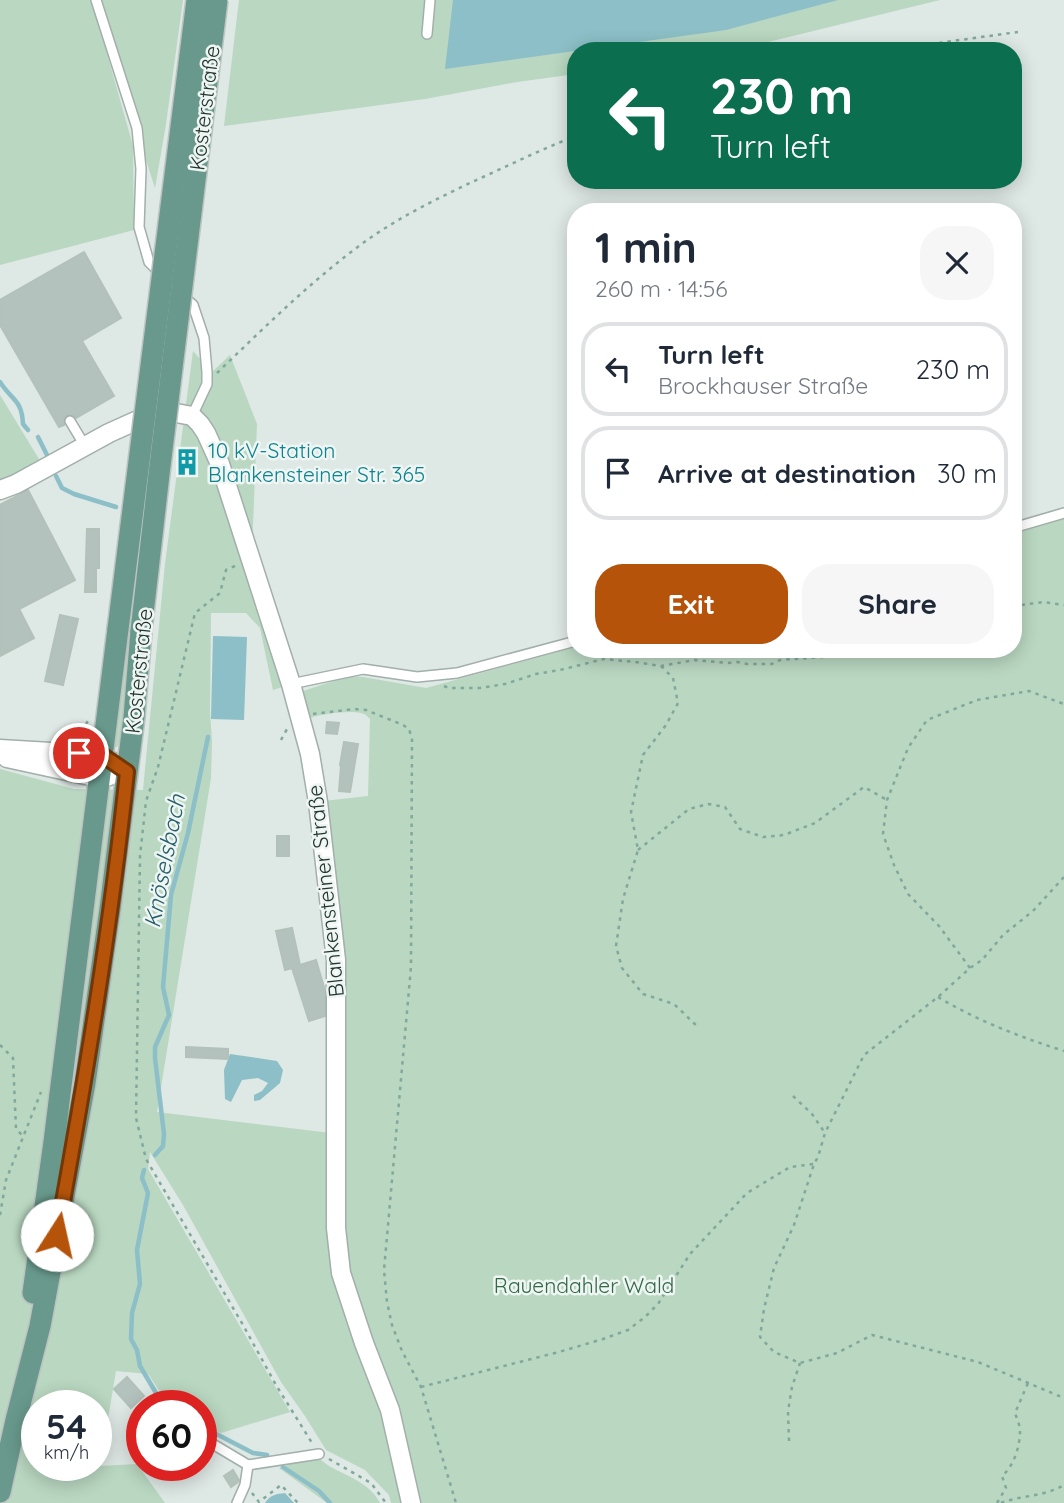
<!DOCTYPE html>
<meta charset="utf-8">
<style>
body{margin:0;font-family:Quicksand,sans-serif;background:#f6f6f7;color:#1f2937;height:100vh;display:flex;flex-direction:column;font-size:26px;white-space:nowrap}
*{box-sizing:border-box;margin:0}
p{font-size:23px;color:#747a83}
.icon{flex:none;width:38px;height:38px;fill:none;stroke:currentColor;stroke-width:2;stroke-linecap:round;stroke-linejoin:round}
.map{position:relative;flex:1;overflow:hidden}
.drawer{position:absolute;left:567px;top:203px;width:455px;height:455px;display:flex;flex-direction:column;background:#fff;border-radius:28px;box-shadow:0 4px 18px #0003}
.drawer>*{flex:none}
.banner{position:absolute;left:567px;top:42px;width:455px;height:147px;border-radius:28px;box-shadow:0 4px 18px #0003;background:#0b6e4f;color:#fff;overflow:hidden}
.speed{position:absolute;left:21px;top:1390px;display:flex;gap:14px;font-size:35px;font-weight:700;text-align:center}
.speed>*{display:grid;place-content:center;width:91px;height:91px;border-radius:50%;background:#fff;box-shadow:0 4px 18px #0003;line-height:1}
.speed small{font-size:18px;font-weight:400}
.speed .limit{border:10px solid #d22;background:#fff;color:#111}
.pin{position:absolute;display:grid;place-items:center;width:60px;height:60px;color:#fff;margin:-30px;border:4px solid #fff;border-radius:50%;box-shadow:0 2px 7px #0007}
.me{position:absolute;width:77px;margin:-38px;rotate:10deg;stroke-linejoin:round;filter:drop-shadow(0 0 5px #0008)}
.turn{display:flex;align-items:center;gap:24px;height:147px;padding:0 28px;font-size:32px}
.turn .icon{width:91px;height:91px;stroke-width:2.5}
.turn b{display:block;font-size:49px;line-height:60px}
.round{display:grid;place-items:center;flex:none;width:74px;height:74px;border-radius:28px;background:#f6f6f7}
.summary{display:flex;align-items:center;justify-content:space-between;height:119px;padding:0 28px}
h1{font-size:42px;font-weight:700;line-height:52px}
.primary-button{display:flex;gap:14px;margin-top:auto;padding:14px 28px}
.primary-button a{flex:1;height:80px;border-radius:28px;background:#b45309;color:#fff;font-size:28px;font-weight:700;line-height:80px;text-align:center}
.primary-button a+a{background:#f6f6f7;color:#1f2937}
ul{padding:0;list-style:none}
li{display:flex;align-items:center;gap:21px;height:94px;margin:0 14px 10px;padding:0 14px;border:4px solid #e0e1e3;border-radius:28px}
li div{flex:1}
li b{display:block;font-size:26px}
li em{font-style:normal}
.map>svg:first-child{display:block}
</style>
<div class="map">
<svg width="1064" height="1503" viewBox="0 0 1064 1503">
<rect width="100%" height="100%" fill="#dee8e4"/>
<g fill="#b9d7c1" fill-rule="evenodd">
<path d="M0,0h92l41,146 1,84 -134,35z"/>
<path d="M95,0h88l-17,124 -11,64z"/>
<path d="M239,0h701l-209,51h-155v23l-59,8 -92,17 -201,27z"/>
<path d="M193,351l19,21 18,-17 27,69 -5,126 -5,29 38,107 -12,4 -13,-62 -14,-15h-35l-1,99 2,29 -1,37 -54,334 174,21v98l58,200 19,72h-17l-2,-8 -24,-25 -39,-20 -21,-34 -24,-34 -98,-177 -33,-53 -2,17 142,243 -69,21 -20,-8v-20h-32l-21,-31 -32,-3 -16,95 37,-2 28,39h-165v-734l74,20 69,1 22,-226zM37,1405h59v60h-59z"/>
<path d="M0,395l42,69 -42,21z"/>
<path d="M1064,517v986h-648l-68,-233 -7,-43 -17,-426 44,-5 2,-77c-3,-3 -4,-5 -9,-6 -13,-3 -39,1 -52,5l-9,-26 49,-16 14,1 63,11 150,-41v2h437v-117z"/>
<path d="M127,621h8l-14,119 -3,6 -3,2 -3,-4z"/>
<path d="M316,1455c4,4 8,8 13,11 18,10 41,17 51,37h-53l-48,-35z"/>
</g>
<g fill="#8cbfc7">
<path d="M453,0h385l-112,30 -281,39z"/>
<path d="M213,636l34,1 -3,83 -33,-1z"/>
<path d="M230,1054l47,7 6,9 -3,13 -20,17 -6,1v-6l8,-4 6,-8 -10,-5 -16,2 -11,22 -6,-3 -1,-29z"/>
<path d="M285,1493l9,10h-29c5,-8 11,-9 20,-10z"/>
</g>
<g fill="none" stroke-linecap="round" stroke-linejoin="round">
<g stroke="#8cbfc7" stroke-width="4.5">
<path d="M0,382c11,18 22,17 23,42l5,6"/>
<path d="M38,437l10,20"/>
<path d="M56,476l6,12 12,6 42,13"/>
<path d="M155,1155l8,-9 1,-12 -9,-76v-11l14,-32 -6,-28 8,-92 17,-62 20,-96"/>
<path d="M144,1170l-2,8 6,15 -11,57 3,34 -8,29 -1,26 6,11 3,16 19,32 9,7"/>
<path d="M201,1426l52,27 14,2"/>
<path d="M283,1467l36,24 11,12"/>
</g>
</g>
<g fill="#b4c2bd" stroke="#b2c1ba" stroke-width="2">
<path d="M84,252l37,66 -39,23 32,55 -38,22 -3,-3h-6l-3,3v7l-5,2 -59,-102v-25z"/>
<path d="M28,490l47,90 -56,29 15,29 -34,18v-151z"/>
<path d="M87,529h12v39h-3v24h-11z"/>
<path d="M60,615l18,4 -15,66 -18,-4z"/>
<path d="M327,722l12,1 -2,11 -11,-1z"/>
<path d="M344,742l14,2 -8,48 -11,-1 2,-25 -1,-1z"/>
<rect x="277" y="836" width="12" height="20"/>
<path d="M292,928l8,37 16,-5 9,31v25l-16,5 -17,-53 -7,2 -9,-39z"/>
<path d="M186,1047l42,2v10l-42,-2z"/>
<path d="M127,1377l17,19 -13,12 -17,-19z"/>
<path d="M233,1470l6,10 -1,2 -7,5 -7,-11z"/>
</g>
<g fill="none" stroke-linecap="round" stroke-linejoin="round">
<defs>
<g id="lane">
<path d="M96,0l41,128 4,41 -2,58 10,35 11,11"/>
<path d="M427,34l3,-34"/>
<path d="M182,295l11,10 11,33 3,34v12l-15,32"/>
<path d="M70,421l15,25"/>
<path d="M1013,528l51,-15"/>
<path d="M291,684l72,-15 54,8 40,-4 119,-32"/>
<path d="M201,1437l47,28 71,-11"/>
<path d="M237,1503l8,-18 3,-20"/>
</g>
<g id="street">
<path d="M0,490l16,-6 93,-51 40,-18 22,-3 21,4 8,8 6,9 14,31 71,220 19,70 8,48 18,158v268l5,45 23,70 26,67 21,93"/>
<path d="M0,749l102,6 25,17"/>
<path d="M7,758l92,20 11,-2"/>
</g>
<g id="primary">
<path d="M33,1293l21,-151 64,-513"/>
<path d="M0,1492l16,-72 24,-94 45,-243 25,-174 24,-192 7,-86"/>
</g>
</defs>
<use href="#lane" stroke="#a2afaa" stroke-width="12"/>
<use href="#street" stroke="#a2afaa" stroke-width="21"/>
<use href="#primary" stroke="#bdc3c1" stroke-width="24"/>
<g stroke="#82a89c" stroke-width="2.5" stroke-dasharray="3.5 5" stroke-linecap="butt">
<path d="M880,51l138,-19"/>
<path d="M217,373c49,-47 98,-96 153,-135 35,-24 74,-43 113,-61 31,-14 61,-29 93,-41"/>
<path d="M235,566l-9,4 -6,23 -25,20 -37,154 -12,34 -6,55 -4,262 10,41 97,166 33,60 36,58"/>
<path d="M1013,606l31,-4 20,3"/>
<path d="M661,666l12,12 5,25 -12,22 -23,30 -12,57 7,38 -15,49 -7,47 6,22 21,26 31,10 25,24"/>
<path d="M444,686l5,2h31l25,-4 31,-10 24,-4 44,-11 31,3 26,4 34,-6 33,3 9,-1 10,2h25l8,-4 72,-5 7,-6"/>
<path d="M313,714l41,-5 12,1 37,15 6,4 3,10 -1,228 -27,303 3,32 5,23 10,26 19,36 35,116"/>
<path d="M79,739v-5l9,-13"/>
<path d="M281,740l6,-11"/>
<path d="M638,850l51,-41 19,-5 17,3 15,22 23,8 21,-2 31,-12 49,-36 23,13"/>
<path d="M1064,877l-31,34 -30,24 -21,25 -12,8 -32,29 -74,58 -39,78 -7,24 -4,7 -20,61 -20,43 -10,41 -4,28 14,15 26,11 37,-10 35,-18 106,27 86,36"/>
<path d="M970,968l-31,-42 -31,-32 -14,-29 -11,-31 4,-34 21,-52 19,-28 50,-20 52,-9 35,13"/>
<path d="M938,997c40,24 82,40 126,54"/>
<path d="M0,1045l13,13 3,71 7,7"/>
<path d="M793,1096l19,18 13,19"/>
<path d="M0,1215l6,-35 35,-88"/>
<path d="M421,1387l138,-35 44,-13 25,-9 17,-13 13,-13 32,-50 57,-61 43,-26 24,-3"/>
<path d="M789,1441l-1,-30 4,-24 8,-24"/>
<path d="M329,1459l42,24 15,20"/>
<path d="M252,1493l7,9 22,-17 17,18"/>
<path d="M997,1503l9,-15 -4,-12c12,-10 18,-30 18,-45 0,-6 -3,-12 -5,-18l13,-30"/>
<path d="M1001,1503c20,-8 43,-6 63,-18"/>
</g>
<use href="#lane" stroke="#fff" stroke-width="9"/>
<use href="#street" stroke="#fff" stroke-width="18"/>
<use href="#primary" stroke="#68998c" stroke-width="21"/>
<defs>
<g id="primary-bridge">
<path d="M118,629l79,-629"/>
<path d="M141,631l18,-157 58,-474"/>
</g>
</defs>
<use href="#primary-bridge" stroke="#bdc3c1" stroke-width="24" stroke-linecap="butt"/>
<use href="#primary-bridge" stroke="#68998c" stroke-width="21"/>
</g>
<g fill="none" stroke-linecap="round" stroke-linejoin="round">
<defs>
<path id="route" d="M57,1235c28,-154 54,-308 70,-463l-25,-17 -23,-2"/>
</defs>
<use href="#route" stroke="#753606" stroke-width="18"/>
<use href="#route" stroke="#b45309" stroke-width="12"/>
</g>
<defs>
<symbol id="building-bare" viewBox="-9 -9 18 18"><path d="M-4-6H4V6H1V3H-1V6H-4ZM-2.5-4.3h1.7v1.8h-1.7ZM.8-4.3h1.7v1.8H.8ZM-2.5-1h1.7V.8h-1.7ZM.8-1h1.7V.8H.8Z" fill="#0f9aa8" stroke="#eef5f2" stroke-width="2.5" paint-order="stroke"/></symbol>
</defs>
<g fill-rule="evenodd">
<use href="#building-bare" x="168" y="443" width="38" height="38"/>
</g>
<g text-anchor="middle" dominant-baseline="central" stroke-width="5" stroke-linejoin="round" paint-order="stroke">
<g font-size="21" fill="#223630" stroke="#eef5f2">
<text transform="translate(204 108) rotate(-83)">Kosterstraße</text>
<text transform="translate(138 671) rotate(-84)">Kosterstraße</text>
<text transform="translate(325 891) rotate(-96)">Blankensteiner Straße</text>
</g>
<g font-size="21" fill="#0d838f" stroke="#eef5f2" text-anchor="start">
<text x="208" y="450">10 kV-Station<tspan x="208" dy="24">Blankensteiner Str. 365</tspan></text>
</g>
<g font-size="21" fill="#316846" stroke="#eef5f2">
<text x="584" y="1285">Rauendahler Wald</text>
</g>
<g font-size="23" font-style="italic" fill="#235e6a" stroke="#eef5f2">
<text transform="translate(164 861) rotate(-79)">Knöselsbach</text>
</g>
</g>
</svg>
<div class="speed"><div>54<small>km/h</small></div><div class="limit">60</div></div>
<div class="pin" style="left:79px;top:753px;background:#d93025"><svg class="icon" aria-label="arrive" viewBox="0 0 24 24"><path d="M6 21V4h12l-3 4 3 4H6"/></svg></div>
<svg class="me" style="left:57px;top:1235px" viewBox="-20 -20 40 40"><circle r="19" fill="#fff"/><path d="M0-13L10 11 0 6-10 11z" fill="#b45309"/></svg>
<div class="banner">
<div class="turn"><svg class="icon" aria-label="left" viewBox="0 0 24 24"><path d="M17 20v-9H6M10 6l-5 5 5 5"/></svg><div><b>230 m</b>Turn left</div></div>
</div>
<section class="drawer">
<div class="summary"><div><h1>1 min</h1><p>260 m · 14:56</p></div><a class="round"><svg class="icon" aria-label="close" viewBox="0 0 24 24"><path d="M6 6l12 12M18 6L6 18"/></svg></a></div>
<ul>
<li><svg class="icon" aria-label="left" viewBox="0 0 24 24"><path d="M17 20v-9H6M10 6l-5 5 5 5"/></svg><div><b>Turn left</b><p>Brockhauser Straße</p></div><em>230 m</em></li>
<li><svg class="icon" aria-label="arrive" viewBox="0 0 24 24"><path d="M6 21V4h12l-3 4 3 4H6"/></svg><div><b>Arrive at destination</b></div><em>30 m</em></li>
</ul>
<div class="primary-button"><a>Exit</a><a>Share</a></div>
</section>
</div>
